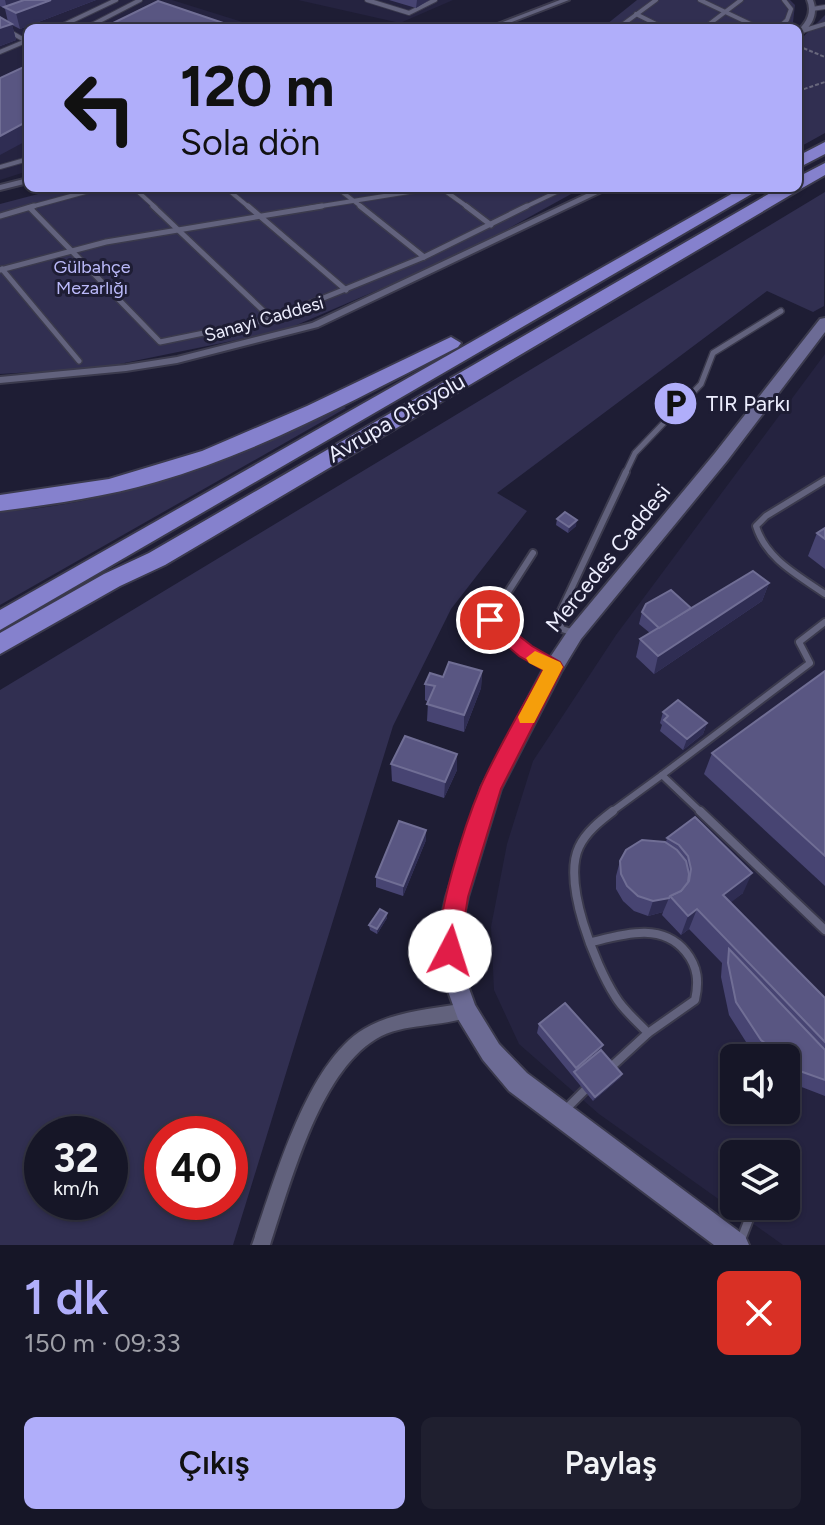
<!DOCTYPE html>
<html lang="tr">
<meta charset="utf-8">
<style>
body{margin:0;font-family:Figtree,sans-serif;background:#1f1f2f;color:#f1f3f6;height:100vh;display:flex;flex-direction:column;font-size:30px;white-space:nowrap}
*{box-sizing:border-box;margin:0}
p{font-size:26px;color:#9e9fa7}
.icon{flex:none;width:44px;height:44px;fill:none;stroke:currentColor;stroke-width:2;stroke-linecap:round;stroke-linejoin:round}
.map{position:relative;height:1245px;overflow:hidden}
.drawer{display:flex;flex-direction:column;background:#161627;flex:1}
.drawer>*{flex:none}
.hud{position:absolute;left:24px;top:24px;width:778px;height:168px;border-radius:12px;box-shadow:0 2px 6px #0004,0 0 0 2px #353544;background:#b0aefa;color:#111;overflow:hidden}
.buttons{position:absolute;left:720px;top:1044px;display:grid;gap:16px}
.buttons a{display:grid;place-items:center;width:80px;height:80px;border-radius:12px;background:#161627;box-shadow:0 2px 6px #0004,0 0 0 2px #353544;font-size:40px}
.speed{position:absolute;left:24px;top:1116px;display:flex;gap:16px;font-size:40px;font-weight:700;text-align:center}
.speed>*{display:grid;place-content:center;width:104px;height:104px;border-radius:50%;background:#161627;box-shadow:0 2px 6px #0004,0 0 0 2px #353544;line-height:1}
.speed small{font-size:20px;font-weight:400}
.speed .limit{border:12px solid #d22;background:#fff;color:#111}
.pin{position:absolute;display:grid;place-items:center;width:68px;height:68px;color:#fff;margin:-34px;border:4px solid #fff;border-radius:50%;box-shadow:0 2px 8px #0007}
.me{position:absolute;width:88px;margin:-44px;rotate:5deg;stroke-linejoin:round;filter:drop-shadow(0 0 6px #0008)}
.turn{display:flex;align-items:center;gap:28px;height:168px;padding:0 24px;font-size:36px}
.turn .icon{width:104px;height:104px;stroke-width:2.5}
.turn b{display:block;font-size:56px;line-height:68px}
.round{display:grid;place-items:center;flex:none;width:84px;height:84px;border-radius:12px;background:#1f1f2f}
.overview{display:flex;align-items:center;justify-content:space-between;height:136px;padding:0 24px}
h1{font-size:48px;font-weight:600;line-height:60px;color:#b0aefa}
.primary-button{display:flex;gap:16px;margin-top:auto;padding:16px 24px}
.primary-button a{flex:1;height:92px;border-radius:12px;background:#b0aefa;color:#111;font-size:32px;font-weight:600;line-height:92px;text-align:center}
.primary-button a+a{background:#1f1f2f;color:#f1f3f6}
.map>svg:first-child{display:block}
</style>
<div class="map">
<svg width="825" height="1245" viewBox="0 0 825 1245">
<rect width="100%" height="100%" fill="#1e1d34"/>
<g fill="#252340" fill-rule="evenodd">
<path d="M0,0h172l90,28h-234v143l-28,9z"/>
<path d="M298,0h155l-53,23z"/>
<path d="M825,354v891h-42l-184,-131 -80,-70 -25,-54 -3,-63 16,-83 26,-83 83,-126zM734,1058h52v52h-52zM734,1154h52v52h-52z"/>
</g>
<g fill="#312f51" fill-rule="evenodd">
<path d="M637,0h153l5,5 -2,17 -5,6h-186z"/>
<path d="M825,15v118l-27,15v-106z"/>
<path d="M61,188h521l-118,65 -179,77 -185,38 -100,6v-170z"/>
<path d="M825,192l-1,114 -11,6 -46,-21 -270,202 30,18 -76,98 -58,117 -160,519h-233v-555zM42,1134h68v68h-68zM230,1134v68h-68v-68z"/>
<path d="M343,406l3,2 -346,197v-93c124,-9 233,-52 343,-106z"/>
</g>
<g fill="none" stroke-linecap="round" stroke-linejoin="round">
<defs>
<g id="lane-far3">
<path d="M367,0l42,13 26,-13"/>
<path d="M700,0l59,28"/>
<path d="M812,9l13,-2"/>
<path d="M636,14l28,14"/>
<path d="M0,26l26,15"/>
<path d="M57,28l59,-28"/>
<path d="M86,28l54,-28"/>
<path d="M618,28l38,-28"/>
<path d="M704,28l37,-28"/>
<path d="M778,28l9,-8 4,-11 -7,-9"/>
<path d="M802,31l23,-7"/>
<path d="M0,52l26,-11"/>
<path d="M0,167l28,-8"/>
<path d="M134,188l22,20"/>
<path d="M226,188l24,20"/>
<path d="M337,188l26,20"/>
<path d="M441,188l28,20"/>
<path d="M27,208l73,-20"/>
<path d="M309,208l125,-20"/>
<path d="M523,208l42,-20"/>
</g>
<g id="lane-far2">
<path d="M153,206l119,113"/>
<path d="M248,206l98,84"/>
<path d="M360,206l64,51"/>
<path d="M466,206l25,19"/>
<path d="M30,208l130,134 112,-23 152,-62 103,-51"/>
<path d="M0,216l34,-10"/>
<path d="M2,269l77,92"/>
<path d="M0,270l106,-28 216,-36"/>
<path d="M625,474l10,-21 66,-69 12,-31 68,-42"/>
</g>
<g id="lane-far1">
<path d="M825,480l-59,36 -10,10c10,33 42,49 69,68"/>
<path d="M533,553l-43,67 35,31 25,15"/>
<path d="M574,633l-12,-4 -5,-10 69,-147"/>
<path d="M662,775l148,-112 -11,-21 26,-20"/>
<path d="M610,813l52,-38 40,38"/>
</g>
<g id="lane">
<path d="M700,811l125,119"/>
<path d="M592,942c32,-8 70,-20 94,10 12,15 13,30 9,48l-47,33"/>
<path d="M611,1067l37,-34c-11,-12 -25,-23 -33,-37 -20,-32 -53,-113 -36,-149 7,-15 21,-26 34,-36"/>
<path d="M565,1110l20,-20"/>
<path d="M739,1245l15,-39"/>
</g>
<g id="street">
<path d="M560,0h9l-73,28h-9z"/>
<path d="M807,0h6c6,15 -2,28 -15,36v-6c9,-8 14,-18 9,-30z"/>
<path d="M28,178v5l-28,7v-5z"/>
<path d="M599,188h11l-292,139 -141,36 -51,8 -126,12v-6l126,-12 51,-8 135,-34z"/>
<path d="M466,1003l5,3 3,5 -3,5c-30,12 -67,6 -95,23 -57,34 -86,146 -106,206h-18c22,-62 54,-182 112,-216 30,-18 69,-20 102,-26z"/>
</g>
<path id="secondary" d="M825,318v14l-98,129 -146,178 -20,33 -60,117 -33,108 -8,37 2,35 13,36 24,39 28,29 218,163 4,9h-35l-205,-154 -26,-31 -25,-41 -18,-50 -2,-35 8,-37 35,-109 66,-126 22,-33 146,-176 105,-134z"/>
<g id="highway">
<path d="M825,142v12l-27,14v-12z"/>
<path d="M825,163v12l-21,12 -639,378 -45,21 -120,68v-21l104,-59 45,-21 630,-365h19v-11z"/>
<path d="M742,188h20l-762,442v-20z"/>
<path d="M451,337l10,6 -3,4c-98,50 -196,104 -302,135 -51,15 -103,22 -156,29v-16l109,-16 93,-28 105,-45z"/>
</g>
</defs>
<use href="#lane-far3" stroke="#3b3a4d" stroke-width="6"/>
<use href="#lane-far2" stroke="#3b3a4d" stroke-width="8"/>
<use href="#lane-far1" stroke="#3b3a4d" stroke-width="10"/>
<use href="#lane" stroke="#3b3a4d" stroke-width="12"/>
<use href="#street" stroke="#3b3a4d" stroke-width="4"/>
<use href="#secondary" stroke="#3b3a4d" stroke-width="4"/>
<use href="#highway" stroke="#3b3a4d" stroke-width="4"/>
<g stroke="#68677c" stroke-width="2" stroke-dasharray="4 2" stroke-linecap="butt">
<path d="M798,46l27,11"/>
<path d="M798,91l27,-9"/>
</g>
<use href="#lane-far3" stroke="#62627d" stroke-width="4"/>
<use href="#lane-far2" stroke="#62627d" stroke-width="5"/>
<use href="#lane-far1" stroke="#62627d" stroke-width="6"/>
<use href="#lane" stroke="#62627d" stroke-width="8"/>
<use href="#street" fill="#62627d" fill-rule="evenodd"/>
<use href="#secondary" fill="#6c6b95" fill-rule="evenodd"/>
<use href="#highway" fill="#8581cd" fill-rule="evenodd"/>
</g>
<g fill="#474472">
<path d="M0,0h96l-76,29 -8,-4 4,15 -16,6v-29l8,5 -3,-13 -5,-3z"/>
<path d="M389,0h40l-13,8z"/>
<path d="M557,519l19,7 -8,7 -12,-8z"/>
<path d="M825,528v41l-17,-13 9,-23z"/>
<path d="M769,583l-7,18 -108,73 -18,-17 4,-18 10,-6 -11,-9 3,-12 49,-3z"/>
<path d="M482,671l-1,17 -17,44 -37,-11 1,-19 -3,-2v-16l18,-7z"/>
<path d="M825,671v215l-121,-112 8,-21z"/>
<path d="M663,712l44,11 -4,11 -20,16 -23,-19 2,-6 -2,-2z"/>
<path d="M391,764l66,6 -13,28 -52,-17z"/>
<path d="M695,817l48,76 -13,9 95,96v98l-39,-15v-23h-27l-6,-5 -24,-38 -8,-38 1,-14 -33,-34 -8,6 -19,-20 1,-3 -15,4 -14,-5 -11,-10 -7,-12v-13l4,-15 46,-19 1,-4z"/>
<path d="M426,840l-23,56 -27,-9v-10z"/>
<path d="M387,913v5l-10,16 -7,-4 -1,-5z"/>
<path d="M539,1024l62,26 21,24 -2,4 -27,23 -56,-68z"/>
</g>
<g fill="#2f2d53">
<path d="M5,0h33l-31,9z"/>
<path d="M51,0h45l-76,29 -4,-16z"/>
<path d="M417,0h12l-13,8z"/>
<path d="M12,24l4,16 -16,6v-18z"/>
<path d="M28,121v19l-28,15v-19z"/>
<path d="M577,520l-1,6 -8,7 1,-6z"/>
<path d="M769,583l-7,18 -108,73 4,-18z"/>
<path d="M482,671l-1,17 -17,44v-17z"/>
<path d="M707,723l-4,11 -20,16 4,-11z"/>
<path d="M457,754v16l-13,28 1,-16z"/>
<path d="M426,830v10l-23,56v-10z"/>
<path d="M752,873l-9,20 -28,22 8,-20z"/>
<path d="M669,898l-6,14 -15,4 5,-15z"/>
<path d="M697,909l-8,20 -8,6 7,-19z"/>
<path d="M387,913v5l-10,16v-5z"/>
<path d="M603,1045l-3,9 -26,18 2,-4z"/>
<path d="M622,1074l-2,4 -27,23 2,-4z"/>
</g>
<g fill="#595682" stroke="#706e95" stroke-width="2">
<path d="M24,0h27l-35,13 -12,-6z"/>
<path d="M158,1l80,27h-135z"/>
<path d="M0,17l12,7 -12,4z"/>
<path d="M28,65v56l-28,15v-58z"/>
<path d="M565,512l12,8 -8,7 -12,-8z"/>
<path d="M825,528v11l-8,-6z"/>
<path d="M753,571l16,12 -111,73 -18,-17z"/>
<path d="M671,590l20,18 -32,20 -17,-16 4,-8z"/>
<path d="M449,662l33,9 -18,44 -37,-11 8,-18 -10,-2 5,-11 13,4z"/>
<path d="M825,671v185l-113,-103z"/>
<path d="M678,700l29,23 -20,16 -23,-19 4,-4 -5,-4z"/>
<path d="M405,736l52,18 -12,28 -54,-18z"/>
<path d="M695,817l57,56 -29,22 102,103v44l-128,-133 -9,7 -18,-20 11,-5 8,-10 2,-12 -3,-13 -9,-11 -12,-7z"/>
<path d="M399,821l27,9 -23,56 -27,-9z"/>
<path d="M642,840l23,2 12,8 9,11 3,13 -1,8 -7,9 -11,5 -1,2 -16,3 -15,-5 -11,-10 -6,-12 -1,-13 6,-11z"/>
<path d="M380,909l7,4 -10,16 -8,-4z"/>
<path d="M729,949l96,101v30l-28,-10 -11,-9v-3h-3l-22,-18 -25,-38 -8,-39z"/>
<path d="M565,1003l38,42 -27,23 -37,-44z"/>
<path d="M601,1050l21,24 -27,23 -21,-25z"/>
</g>
<path fill="#e11d48" stroke="#92132f" stroke-width="2" d="M490,613l42,33 28,16 3,5 -62,122 -33,108 -10,62 -8,3 -8,-3c-13,-29 26,-142 39,-173 18,-40 41,-78 62,-116l-24,-14 -36,-31 -2,-5 2,-5z"/>
<path fill="#f59e0b" d="M535,651l25,11 3,5 -29,56h-14l-2,-6 25,-47 -14,-7 -3,-5z"/>
<defs>
<symbol id="parking-disc" viewBox="-11 -11 22 22"><circle r="9.5" fill="#b0aefa" stroke="#1e1d34"/><path d="M-3.5-5.5H1a3.5 3.5 0 0 1 0 7H-1V5.5H-3.5ZM-1-3.4V-.6H.8a1.4 1.4 0 0 0 0-2.8Z" fill="#111"/></symbol>
</defs>
<g fill-rule="evenodd">
<use href="#parking-disc" x="650" y="378" width="51" height="51"/>
</g>
<g text-anchor="middle" dominant-baseline="central" stroke-width="6" stroke-linejoin="round" paint-order="stroke">
<g font-size="18" fill="#bbbafa" stroke="#1e1d34">
<text x="92" y="267">Gülbahçe<tspan x="92" dy="21">Mezarlığı</tspan></text>
</g>
<g font-size="18" fill="#edeefe" stroke="#1e1d34">
<text transform="translate(264 319) rotate(-16)">Sanayi Caddesi</text>
</g>
<g font-size="22" fill="#edeefe" stroke="#1e1d34" text-anchor="start">
<text x="706" y="403">TIR Parkı</text>
</g>
<g font-size="22" fill="#edeefe" stroke="#1e1d34">
<text transform="translate(396 418) rotate(-30)">Avrupa Otoyolu</text>
<text transform="translate(608 558) rotate(-51)">Mercedes Caddesi</text>
</g>
</g>
</svg>
<div class="buttons">
<a><svg class="icon" aria-label="sound" viewBox="0 0 24 24"><path d="M4 9h4l5-4v14l-5-4H4zM17 9q2 3 0 6"/></svg></a>
<a><svg class="icon" aria-label="layers" viewBox="0 0 24 24"><path d="M12 4l9 5-9 5-9-5zM3 14l9 5 9-5"/></svg></a>
</div>
<div class="speed"><div>32<small>km/h</small></div><div class="limit">40</div></div>
<div class="pin" style="left:490px;top:620px;background:#d93025"><svg class="icon" aria-label="arrive" viewBox="0 0 24 24"><path d="M6 21V4h12l-3 4 3 4H6"/></svg></div>
<svg class="me" style="left:450px;top:951px" viewBox="-20 -20 40 40"><circle r="19" fill="#fff"/><path d="M0-13L10 11 0 6-10 11z" fill="#e11d48"/></svg>
<div class="hud">
<div class="turn"><svg class="icon" aria-label="left" viewBox="0 0 24 24"><path d="M17 20v-9H6M10 6l-5 5 5 5"/></svg><div><b>120 m</b>Sola dön</div></div>
</div>
</div>
<section class="drawer">
<div class="overview"><div><h1>1 dk</h1><p>150 m · 09:33</p></div><a class="round" style="background:#d93025;color:#fff"><svg class="icon" aria-label="close" viewBox="0 0 24 24"><path d="M6 6l12 12M18 6L6 18"/></svg></a></div>
<div class="primary-button"><a>Çıkış</a><a>Paylaş</a></div>
</section>
